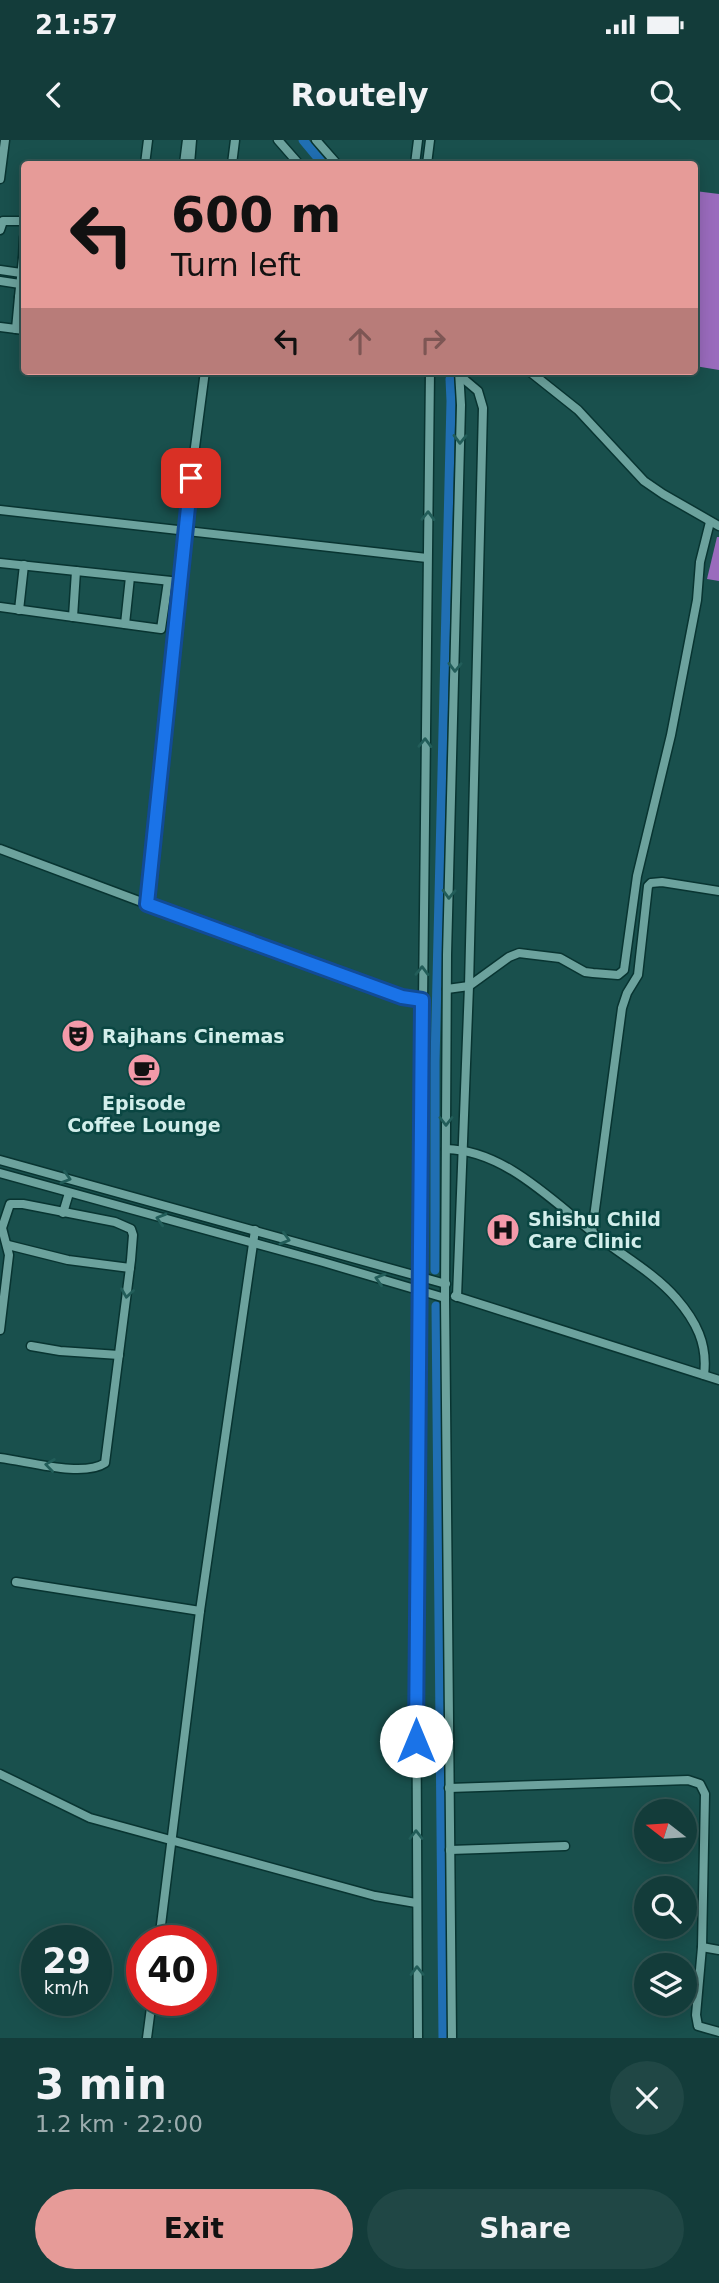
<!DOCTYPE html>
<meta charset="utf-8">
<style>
body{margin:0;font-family:"DejaVu Sans",sans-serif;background:#204745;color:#f1f3f6;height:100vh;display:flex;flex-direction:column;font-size:26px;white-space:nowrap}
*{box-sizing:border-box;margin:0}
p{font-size:23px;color:#9dadaf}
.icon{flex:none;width:38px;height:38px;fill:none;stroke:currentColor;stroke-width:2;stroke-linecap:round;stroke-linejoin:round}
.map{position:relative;height:1898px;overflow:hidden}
.sheet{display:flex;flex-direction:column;background:#133c3a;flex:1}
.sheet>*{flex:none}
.top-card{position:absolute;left:21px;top:21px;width:677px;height:214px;border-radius:7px;box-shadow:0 4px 18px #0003,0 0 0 2px #325654;background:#e69b98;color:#111;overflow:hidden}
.needle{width:46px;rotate:287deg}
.fabs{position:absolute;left:634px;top:1659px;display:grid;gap:14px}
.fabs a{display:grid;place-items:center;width:63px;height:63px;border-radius:50%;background:#133c3a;box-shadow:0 4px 18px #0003,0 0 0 2px #325654;font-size:35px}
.speed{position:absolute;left:21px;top:1785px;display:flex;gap:14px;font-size:35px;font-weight:700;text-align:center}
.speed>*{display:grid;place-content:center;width:91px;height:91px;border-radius:50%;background:#133c3a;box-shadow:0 4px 18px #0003,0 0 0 2px #325654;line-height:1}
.speed small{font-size:18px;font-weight:400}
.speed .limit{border:10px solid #d22;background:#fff;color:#111}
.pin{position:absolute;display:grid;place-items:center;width:60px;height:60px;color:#fff;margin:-30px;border-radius:14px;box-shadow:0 4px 10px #0006}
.me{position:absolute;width:77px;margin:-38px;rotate:0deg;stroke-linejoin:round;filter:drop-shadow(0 0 5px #0008)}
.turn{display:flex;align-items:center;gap:24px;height:147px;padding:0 35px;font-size:32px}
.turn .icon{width:91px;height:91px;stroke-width:2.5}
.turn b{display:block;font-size:49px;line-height:60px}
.lanes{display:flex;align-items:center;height:66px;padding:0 35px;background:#0003;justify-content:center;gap:35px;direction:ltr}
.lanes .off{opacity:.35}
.round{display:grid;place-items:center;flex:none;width:74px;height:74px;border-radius:37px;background:#204745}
.headline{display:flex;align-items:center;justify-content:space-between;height:119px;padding:0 35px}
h1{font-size:42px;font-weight:800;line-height:52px}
.primary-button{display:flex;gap:14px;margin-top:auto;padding:14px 35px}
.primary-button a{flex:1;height:80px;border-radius:42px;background:#e69b98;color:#111;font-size:28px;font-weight:800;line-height:80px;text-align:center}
.primary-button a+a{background:#204745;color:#f1f3f6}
.status{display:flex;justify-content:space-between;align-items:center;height:49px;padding:0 35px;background:#133c3a;direction:ltr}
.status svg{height:19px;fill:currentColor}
header{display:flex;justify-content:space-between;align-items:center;height:91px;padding:0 35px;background:#133c3a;font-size:32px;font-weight:800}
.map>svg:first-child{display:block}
</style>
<div class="status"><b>21:57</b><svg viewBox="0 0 49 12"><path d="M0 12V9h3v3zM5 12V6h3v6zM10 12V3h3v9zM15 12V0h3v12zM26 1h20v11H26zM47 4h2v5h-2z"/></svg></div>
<header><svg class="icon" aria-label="back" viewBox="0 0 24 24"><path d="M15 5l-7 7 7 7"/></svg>Routely<svg class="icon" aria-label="search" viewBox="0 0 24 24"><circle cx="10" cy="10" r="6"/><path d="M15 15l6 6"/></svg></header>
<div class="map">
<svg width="719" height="1898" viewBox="0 0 719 1898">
<rect width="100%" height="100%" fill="#19504d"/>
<g fill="#9a6bbd">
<path d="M695,51l24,3v176l-24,-4z"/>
<path d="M717,397h2v44l-12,-2z"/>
</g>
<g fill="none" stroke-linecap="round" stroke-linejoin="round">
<g stroke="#206fb3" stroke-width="9">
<path d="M303,0l20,24"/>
<path d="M435,1130v-208l16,-661 -1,-22"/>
<path d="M436,1166l7,732"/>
</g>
<defs>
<g id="minor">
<path d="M278,0l21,24"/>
<path d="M316,0l21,24"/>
<path d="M145,24l3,-24"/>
<path d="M184,24l3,-24"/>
<path d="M190,24l2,-24"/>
<path d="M232,24l3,-24"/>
<path d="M415,24l3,-24"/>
<path d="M427,24l3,-24"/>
<path d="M0,39l5,-39"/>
<path d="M0,90l3,-9h21"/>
<path d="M23,118l1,-21"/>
<path d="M24,118h-1l-4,39 5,1"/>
<path d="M0,130l21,3"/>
<path d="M0,141l20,3"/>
<path d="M0,187l24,3"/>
<path d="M16,189l3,-32"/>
<path d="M205,231l-21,160 -37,373 255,93 20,3"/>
<path d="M529,231l49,39 66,71 19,13 56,32"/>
<path d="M0,370l427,48"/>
<path d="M0,423l171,18"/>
<path d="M0,467l161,22 7,-48"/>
<path d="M19,470l5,-45"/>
<path d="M73,477l3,-46"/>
<path d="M125,484l5,-47"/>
<path d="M0,709l147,55"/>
<path d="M447,849l22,-3 40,-29 10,-4 41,5 25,14 8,1 25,2 6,-5 13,-94 34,-141 26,-135 3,-38 10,-40"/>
<path d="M446,1009c60,1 109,55 154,89 25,19 55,36 76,60 20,23 32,46 28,77"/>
<path d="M0,1020l446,124"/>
<path d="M0,1033l323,89 122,36"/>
<path d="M63,1073l6,-20"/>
<path d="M592,1092l30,-224 5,-15 11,-18 10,-89 3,-3 11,-1 57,9"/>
<path d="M8,1105l60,15 62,8"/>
<path d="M455,1156l264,84"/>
<path d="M457,1157l12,-311 14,-578 -5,-17 -19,-16"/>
<path d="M0,1190l9,-75 -7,-27 8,-24h13l92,18 16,7 2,6 -2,25 -26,203c-22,15 -78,-2 -105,-5"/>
<path d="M31,1206l29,5 59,4"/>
<path d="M16,1442l184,29"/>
<path d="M0,1634l90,44 285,78 41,7"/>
<path d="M449,1648l239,-8 12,4 5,10 -3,153 -6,68 2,11 21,6"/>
<path d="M450,1710l115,-4"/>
<path d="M159,1801l41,-330 55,-381"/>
<path d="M702,1807l17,3"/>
<path d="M147,1898l5,-38"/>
<path d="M418,1898l-2,-405 14,-1262"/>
<path d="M452,1898l-7,-740 2,-343 14,-550 -2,-34"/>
</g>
</defs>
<use href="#minor" stroke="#083431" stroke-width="11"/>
<use href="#minor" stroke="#6ca29d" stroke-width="8"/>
</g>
<defs><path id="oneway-chevron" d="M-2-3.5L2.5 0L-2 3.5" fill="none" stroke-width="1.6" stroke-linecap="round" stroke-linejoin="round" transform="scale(1.75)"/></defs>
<g stroke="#225d59">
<use href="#oneway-chevron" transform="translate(460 299) rotate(91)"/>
<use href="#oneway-chevron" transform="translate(428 376) rotate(-89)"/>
<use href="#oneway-chevron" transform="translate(455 527) rotate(91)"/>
<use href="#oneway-chevron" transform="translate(425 603) rotate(-89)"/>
<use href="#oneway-chevron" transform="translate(449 754) rotate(92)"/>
<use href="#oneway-chevron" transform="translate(422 831) rotate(-89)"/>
<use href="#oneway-chevron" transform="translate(446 981) rotate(90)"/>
<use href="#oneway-chevron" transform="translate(66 1038) rotate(16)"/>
<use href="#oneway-chevron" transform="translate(161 1079) rotate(-164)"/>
<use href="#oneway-chevron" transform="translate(285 1099) rotate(16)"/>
<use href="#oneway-chevron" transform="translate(380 1139) rotate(-163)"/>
<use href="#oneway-chevron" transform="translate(127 1153) rotate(98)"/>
<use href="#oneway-chevron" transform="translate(50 1325) rotate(-172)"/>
<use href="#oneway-chevron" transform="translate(416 1695) rotate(-90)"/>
<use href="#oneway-chevron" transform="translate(417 1831) rotate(-91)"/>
</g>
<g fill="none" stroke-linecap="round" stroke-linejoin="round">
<defs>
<path id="route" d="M191,338l-44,426 255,93 20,3 -6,741"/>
</defs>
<use href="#route" stroke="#114b97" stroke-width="18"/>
<use href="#route" stroke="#1a73e8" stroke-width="12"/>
</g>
<defs>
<symbol id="theatre-disc" viewBox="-11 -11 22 22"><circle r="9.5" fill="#f39aa9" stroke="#0a4642"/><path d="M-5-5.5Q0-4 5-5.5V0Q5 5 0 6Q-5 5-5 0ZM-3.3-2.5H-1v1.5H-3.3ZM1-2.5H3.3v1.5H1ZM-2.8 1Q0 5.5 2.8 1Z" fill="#111"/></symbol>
<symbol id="cafe-disc" viewBox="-11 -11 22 22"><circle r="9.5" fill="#f39aa9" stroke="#0a4642"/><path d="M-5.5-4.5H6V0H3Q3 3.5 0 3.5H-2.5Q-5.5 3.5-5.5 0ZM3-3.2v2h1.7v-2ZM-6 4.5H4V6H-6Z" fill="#111"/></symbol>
<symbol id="hospital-disc" viewBox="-11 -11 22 22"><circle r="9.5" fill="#f39aa9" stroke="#0a4642"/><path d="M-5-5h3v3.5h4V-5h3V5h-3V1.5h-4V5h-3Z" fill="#111"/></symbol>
</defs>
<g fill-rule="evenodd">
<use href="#theatre-disc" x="59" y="877" width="38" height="38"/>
<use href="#cafe-disc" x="125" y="911" width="38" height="38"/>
<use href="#hospital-disc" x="484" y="1071" width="38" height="38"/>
</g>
<g text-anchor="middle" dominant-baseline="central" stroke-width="5" stroke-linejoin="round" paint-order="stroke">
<g font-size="19" font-weight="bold" fill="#d2eeeb" stroke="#0a4642" text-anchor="start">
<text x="102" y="896">Rajhans Cinemas</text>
<text x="144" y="963" text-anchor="middle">Episode<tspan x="144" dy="22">Coffee Lounge</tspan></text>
<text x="528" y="1079">Shishu Child<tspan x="528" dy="22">Care Clinic</tspan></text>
</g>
</g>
</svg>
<div class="fabs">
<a><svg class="needle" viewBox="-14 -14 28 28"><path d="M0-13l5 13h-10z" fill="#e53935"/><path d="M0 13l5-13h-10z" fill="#9dadaf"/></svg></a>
<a><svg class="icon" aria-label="search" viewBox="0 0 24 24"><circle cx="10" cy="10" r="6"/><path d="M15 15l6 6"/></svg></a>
<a><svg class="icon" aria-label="layers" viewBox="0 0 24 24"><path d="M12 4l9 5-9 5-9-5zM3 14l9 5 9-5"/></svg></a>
</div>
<div class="speed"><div>29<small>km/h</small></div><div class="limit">40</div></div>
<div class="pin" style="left:191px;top:338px;background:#d93025"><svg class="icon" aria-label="arrive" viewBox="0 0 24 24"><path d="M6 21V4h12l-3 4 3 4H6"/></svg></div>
<svg class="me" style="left:416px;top:1601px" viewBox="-20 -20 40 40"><circle r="19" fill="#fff"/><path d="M0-13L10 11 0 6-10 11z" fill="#1a73e8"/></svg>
<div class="top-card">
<div class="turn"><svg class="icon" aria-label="left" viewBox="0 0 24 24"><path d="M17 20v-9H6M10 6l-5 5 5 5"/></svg><div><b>600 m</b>Turn left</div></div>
<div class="lanes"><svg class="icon" aria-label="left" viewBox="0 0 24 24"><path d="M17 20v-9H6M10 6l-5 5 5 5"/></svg><svg class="icon off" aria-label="ahead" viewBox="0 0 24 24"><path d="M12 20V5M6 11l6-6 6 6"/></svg><svg class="icon off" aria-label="right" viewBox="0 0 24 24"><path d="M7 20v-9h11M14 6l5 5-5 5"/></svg></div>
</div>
</div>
<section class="sheet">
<div class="headline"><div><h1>3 min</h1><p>1.2 km · 22:00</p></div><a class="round"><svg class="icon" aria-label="close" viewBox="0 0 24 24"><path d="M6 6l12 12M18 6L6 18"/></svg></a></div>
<div class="primary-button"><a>Exit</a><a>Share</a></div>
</section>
